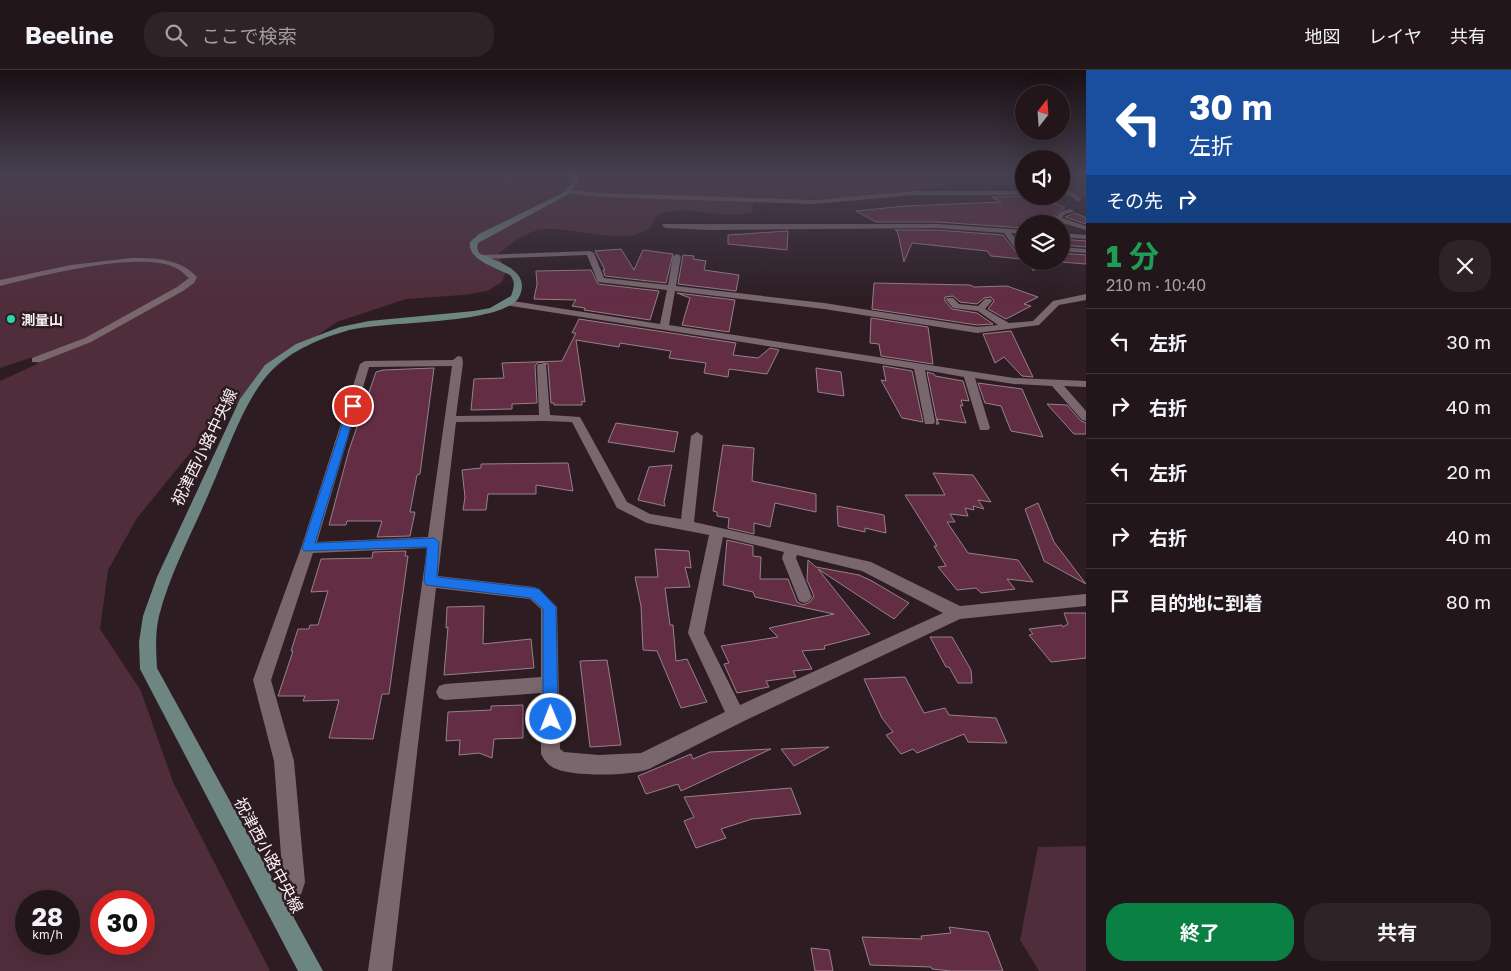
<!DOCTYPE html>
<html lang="ja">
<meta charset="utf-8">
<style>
body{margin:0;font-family:"Golos Text","Noto Sans JP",sans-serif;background:#2e2327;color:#f1f3f6;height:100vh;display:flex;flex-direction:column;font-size:19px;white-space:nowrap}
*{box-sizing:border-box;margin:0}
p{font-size:16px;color:#a29fa2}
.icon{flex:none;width:28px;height:28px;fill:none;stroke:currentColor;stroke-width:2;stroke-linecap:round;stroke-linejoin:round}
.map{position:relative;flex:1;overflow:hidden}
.drawer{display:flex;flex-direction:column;background:#22161a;width:425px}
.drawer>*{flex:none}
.banner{background:#1a4fa0;color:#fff;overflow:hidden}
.needle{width:32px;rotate:17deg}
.controls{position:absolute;left:1015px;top:15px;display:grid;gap:10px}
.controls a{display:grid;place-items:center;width:55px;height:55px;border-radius:50%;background:#22161a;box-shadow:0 5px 20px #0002,0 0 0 1px #3f3539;font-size:25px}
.speed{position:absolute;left:15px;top:820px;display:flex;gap:10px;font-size:25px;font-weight:700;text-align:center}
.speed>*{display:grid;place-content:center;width:65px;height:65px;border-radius:50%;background:#22161a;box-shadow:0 5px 20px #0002,0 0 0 1px #3f3539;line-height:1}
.speed small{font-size:12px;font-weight:400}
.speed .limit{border:8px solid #d22;background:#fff;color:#111}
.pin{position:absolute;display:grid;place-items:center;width:42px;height:42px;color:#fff;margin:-21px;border:2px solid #fff;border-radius:50%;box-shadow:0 1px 5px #0007}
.me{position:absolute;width:55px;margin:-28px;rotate:359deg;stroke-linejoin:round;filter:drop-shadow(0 0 4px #0008)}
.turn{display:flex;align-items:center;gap:18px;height:105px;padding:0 20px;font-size:22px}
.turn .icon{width:65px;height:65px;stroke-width:2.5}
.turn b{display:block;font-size:35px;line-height:42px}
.then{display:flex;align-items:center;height:48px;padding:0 20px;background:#0003;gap:10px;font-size:19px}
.round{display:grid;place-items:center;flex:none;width:52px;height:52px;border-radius:20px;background:#2e2327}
.summary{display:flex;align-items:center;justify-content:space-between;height:85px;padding:0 20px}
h1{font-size:30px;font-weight:700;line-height:38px;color:#1e9e55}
.action{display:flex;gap:10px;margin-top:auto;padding:10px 20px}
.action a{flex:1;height:58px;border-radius:20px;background:#0b8043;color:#fff;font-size:20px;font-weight:700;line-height:58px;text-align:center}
.action a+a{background:#2e2327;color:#f1f3f6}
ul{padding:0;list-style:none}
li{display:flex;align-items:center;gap:15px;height:65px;padding:0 20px;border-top:1px solid #3f3539}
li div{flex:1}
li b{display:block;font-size:19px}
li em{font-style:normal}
header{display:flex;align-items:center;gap:30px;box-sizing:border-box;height:70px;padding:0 25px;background:#22161a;border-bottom:1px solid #3f3539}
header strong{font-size:24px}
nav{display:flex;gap:28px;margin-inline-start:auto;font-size:18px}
.search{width:350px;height:45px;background:#2e2327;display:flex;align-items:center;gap:12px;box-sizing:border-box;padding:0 18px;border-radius:20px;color:#a29fa2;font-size:19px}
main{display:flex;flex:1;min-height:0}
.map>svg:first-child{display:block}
</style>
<header>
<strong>Beeline</strong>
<div class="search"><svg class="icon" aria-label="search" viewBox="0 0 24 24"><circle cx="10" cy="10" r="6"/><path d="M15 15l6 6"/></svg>ここで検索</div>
<nav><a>地図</a><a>レイヤ</a><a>共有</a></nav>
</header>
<main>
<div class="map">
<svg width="1086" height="901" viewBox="0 0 1086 901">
<rect width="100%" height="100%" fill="#2d1d23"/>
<g fill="#502d3b" fill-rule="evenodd">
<path d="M0,104h1024v16l-19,-4 -48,-3 -70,13 -133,5 -3,12c-10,1 -22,2 -32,1 -22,-2 -41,-7 -62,1 -3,4 -5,10 -8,13 -21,19 -77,-1 -103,1 -19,1 -34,14 -48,25l8,17 -4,11 -15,9 -24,4 -57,4 -69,23 -38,26 -38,32 -62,62 -62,76 -29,52 -8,59 41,62 32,91 97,189h-270v-590l37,-17 -4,-7 -33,11zM26,831h43v43h-43zM101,831h43v43h-43z"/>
<path d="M1061,104h25v23l-25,-1z"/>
<path d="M1086,776v125h-47l-19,-31 18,-93z"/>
</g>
<g fill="#632d44" stroke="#968189">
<path d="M1039,126l26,12 -5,2 -6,7 4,7h-34v4l-87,-6h-61l-20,-11 49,-5 96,-4 -9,-5z"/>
<path d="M1075,143l11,5v6l-21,-7z"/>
<path d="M895,160h42l66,5 18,24 -30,-3 -4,-5 -75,-8 -8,19 -6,-29z"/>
<path d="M788,161l-1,19 -59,-6v-9z"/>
<path d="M1061,169l25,2v6l-25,-2z"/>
<path d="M621,179l13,21 9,-20 30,4 -7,29 -61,-7 -2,-6h2l-10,-19z"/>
<path d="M1061,183l25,2v9l-25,-2z"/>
<path d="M683,185l11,1 -1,3 13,2 -2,9 35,5 -3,16 -58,-7z"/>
<path d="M591,200l7,14 61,7 -9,29 -66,-10 1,-2 -13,-2 4,-6 -42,-1 3,-15 -1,-13z"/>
<path d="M874,213l96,2 4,2 33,-1 31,11 -14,7 7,2 -25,13 -18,-10 6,-8 -3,-4 -7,1 -7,6 -17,-2 -7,-6 -8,1v4l7,8 25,4 16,11 -16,1 -105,-16z"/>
<path d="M677,223l58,7 -6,32 -47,-7 8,-27z"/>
<path d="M871,248l57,9 5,37 -52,-8 -2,-12 -9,-1z"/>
<path d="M579,249l157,24 -3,12 25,3 12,-10 9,2 -12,24 -38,-5 -1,8 -24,-4 2,-10 -37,-5 2,-7 -51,-8 -1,4 -43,-7 9,62 -3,-1v4h-28v-2h-3l-3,-39 -10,-2 -3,4 2,37 -25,1v5l-41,1 3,-31 30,-1 -2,-15 60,-2 14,-28h-4z"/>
<path d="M1011,261l22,46 -11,-1 -18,-19 -9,6 -12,-29z"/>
<path d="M883,296l29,5 11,51 -21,-4 -21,-38 5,1z"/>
<path d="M434,298l-14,106 -3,1 -7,37h5l-5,24 -33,1 5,-16h-35l-1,4h-17l20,-75 27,-78 7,-2z"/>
<path d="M816,298l25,4 3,24 -26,-4z"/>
<path d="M927,302l7,2 1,2 28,5 6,20 -8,-1 2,6 -3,-1 6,18 -29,-4 2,5h-3l1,-2z"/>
<path d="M978,313l44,6 21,48 -32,-6 -10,-25 -16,-3z"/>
<path d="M1047,334l20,1 14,16 5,2v11h-12z"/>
<path d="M616,353l62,9 -4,20 -66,-10z"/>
<path d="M723,375l31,3 -2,33 64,13v18l-41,-9 -5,24 -16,-4v11l-26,-6 1,-10 -12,-2v-4l-4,-1z"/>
<path d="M568,393l5,28 -37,-6v9h-48l-2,16h-23l2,-13 -3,-27 19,-2v-4z"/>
<path d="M672,395l-8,37 1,4 -27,-6 11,-33z"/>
<path d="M933,403l40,2 18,27 -13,-2 6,9 -11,-3 1,4 -9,-2 3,8 -18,-2 5,8h-8l21,31 50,7 15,22 -26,-3 8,10 -34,4 -5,-5 -19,2 -19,-23 8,-1 -12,-20h3l-32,-51h40z"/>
<path d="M1038,433l16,39 32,42 -42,-23 -19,-52z"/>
<path d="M837,436l47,9 2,18 -21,-5v4l-27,-6z"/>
<path d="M727,470l26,6v10l8,1 -1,22h28l9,23 6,3 7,-3 4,-6 -7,-16 1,-20 8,7 43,8 13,6 37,22 -15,16 -76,-50 52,65 -46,12 1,3 -23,2 10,18 -19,2 3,6 -30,4 3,6 -32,6 -13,-29 5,-1 -8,-17 57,-9 -9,-9 65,-14 -79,-17 -2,-5 -30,-7z"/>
<path d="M655,479l34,2 2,17 -6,-1 5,20 -25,1 5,37h3l3,36 11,-2 20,43 -26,6 -24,-57 -14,-1 -2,-44 -6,-29h23z"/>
<path d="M406,481l-1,5h3l-19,138h-7l-9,45 -44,-1 10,-38 -36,1 2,-5h-27l15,-45h-2l7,-22h11l1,-4h8l10,-34 -17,1 10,-33 51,-1 1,-6z"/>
<path d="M484,536l-1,38 48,-5 3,29 -90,7 4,-48 -2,1 1,-21z"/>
<path d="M1064,543h22v45l-35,4 -22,-27 4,-1 -4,-5 33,-4 1,2 5,-3z"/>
<path d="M930,567h22l19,33 1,13h-14l-9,-16h-3z"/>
<path d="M607,590l14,85 -31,2 -10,-86z"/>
<path d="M905,607l19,36 21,-5 4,7 47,3 11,25 -39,-1 -4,-8 -47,19 -4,-4 -12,5 -15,-19 7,-3 -11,-14 -18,-39z"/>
<path d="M523,635v33l-29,1 -2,19 -13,-5 -20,2 1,-15 -14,1 2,-29 43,-2v-4z"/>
<path d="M829,677l-35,19 -13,-17z"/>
<path d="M771,679l-90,42 -3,-7 -32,10 -8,-18 53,-22 2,5 17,-7z"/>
<path d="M791,718l10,26 -49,5 -31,10 5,9 -30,10 -12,-27 10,-4 -10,-20z"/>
<path d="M949,857l39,5 15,39h-52l-19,-2 -1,-2 -61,-2 -8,-28 60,2 -1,-3 30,-3z"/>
<path d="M811,878l18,2 4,21h-18z"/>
</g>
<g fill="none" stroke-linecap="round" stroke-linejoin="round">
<g fill="#7a676e" fill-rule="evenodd">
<path d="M1061,119l13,4 8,7 -5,1 -7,-6 -9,-2z"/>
<path d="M570,120l30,3 214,7 100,-9h110v4h-110l-100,9 -214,-7 -32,-4 -1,-1z"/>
<path d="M1071,139l3,2 -1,1 -8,2 -3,4 24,8v4l-27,-8 -4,-4 6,-7z"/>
<path d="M663,154h274l87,6v4l-13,-1 13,16v8h-3l-17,-24 -67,-5 -227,2 -44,-2 -4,-2z"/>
<path d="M1061,163l25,2v4l-25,-2z"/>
<path d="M1061,177l25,2v4l-25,-2z"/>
<path d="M590,181l4,2 10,25 64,7 5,-29 4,-2 4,2 -5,30 148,17 153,24 21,-2 -20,-14 -25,-3 -7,-8 1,-2h6l6,6 19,2 7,-7h6l1,2 -7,8 24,14 24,-2 20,-20 33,-7v6l-27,5 -20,20 -62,8 -153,-24 -149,-18 -6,34 345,53 72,3v6l-22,-1 22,25v10l-4,-1 -30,-34 -38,-2 -39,-6 15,50 -2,2h-8l-16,-53 -39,-7 10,52 -2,2h-8l-11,-55 -410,-64 -1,-2 4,-3 153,24 7,-34 -69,-8 -11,-27 -107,4 -4,-2 4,-2z"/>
<path d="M131,188c23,0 49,0 66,19l-3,6 -11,8 -92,51 -51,20h-8v-4l53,-20 92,-51 12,-9c-4,-3 -8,-8 -13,-10 -36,-18 -136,8 -176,18v-6l71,-15z"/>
<path d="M1025,191h8l7,8 -7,2z"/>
<path d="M458,286l4,1 1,6 -7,53 83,-1 -2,-49 1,-2h8l4,51 30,2 47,85 23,12 31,5 10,-83 6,-4 6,4 -9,86 177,40 89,44 126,-12v12l-126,13 -218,103 -93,47c-17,7 -78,8 -95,-1 -6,-3 -10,-8 -13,-14v-61l-96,7 -6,-2 -3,-6 3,-6 6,-2 96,-7v-68l-11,-10 -94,-11 -44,383h-24l59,-423 -114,5 -42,127 23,81 11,121 -14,44 -8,3 -8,-3 -3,-8 11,-36 -9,-121 -21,-81 48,-132 59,-184 5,-3 88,-1zM452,296l-24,171 -111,5 52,-175zM545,351l27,1 45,86 30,15 62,12 -21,98 37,79 -84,41 -42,2 -35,-3 -4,-3 -3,-142 -18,-18 -5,-2 -96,-11 18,-154zM723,467l61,15 -2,6 17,43 5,2 5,-2 3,-4 -16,-39 1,-3 65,16 81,42 -203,92 -36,-72z"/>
</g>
<path fill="#6d8681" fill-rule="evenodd" d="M572,104h6l-1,10 -10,11 -89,48 -1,5 2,5c16,8 49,16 42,39 0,1 -2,5 -3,7 -24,27 -133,21 -172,32 -25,7 -55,20 -73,38 -29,29 -47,87 -64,124 -17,40 -39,80 -50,123 -4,17 -3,34 -2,52l166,303h-25l-158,-302 -1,-27 4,-26 14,-39 83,-178 25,-34 31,-21 44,-17 29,-6 105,-10 16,-3 21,-12c3,-9 5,-14 -1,-21 -13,-7 -43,-15 -40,-33l9,-8 84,-41 8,-9z"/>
</g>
<linearGradient id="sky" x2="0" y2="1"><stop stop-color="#191013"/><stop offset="0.45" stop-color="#464050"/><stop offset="1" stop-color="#464050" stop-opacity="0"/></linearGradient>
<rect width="1086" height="230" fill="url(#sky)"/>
<path fill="#1a73e8" stroke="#114b97" d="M353,333l4,3 -42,137 119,-5 5,4 -2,35 97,11 5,1 17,18 2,112 -2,5 -5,2 -5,-2 -3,-5v-110l-12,-11 -105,-13 -2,-4 3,-34 -123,4 -2,-3 46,-142z"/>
<circle fill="#2bd5ac" stroke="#2d1d23" stroke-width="2" cx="11" cy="249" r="5"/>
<g text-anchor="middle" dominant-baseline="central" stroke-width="5" stroke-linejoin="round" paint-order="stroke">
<g font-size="14" font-weight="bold" fill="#fbf0f3" stroke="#2d1d23" text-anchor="start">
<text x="21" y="249">測量山</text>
</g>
<g font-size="16" fill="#fbf0f3" stroke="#2d1d23">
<text transform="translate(204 377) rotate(-64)">祝津西小路中央線</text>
<text transform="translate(269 785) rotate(62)">祝津西小路中央線</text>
</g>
</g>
</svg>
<div class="controls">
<a><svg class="needle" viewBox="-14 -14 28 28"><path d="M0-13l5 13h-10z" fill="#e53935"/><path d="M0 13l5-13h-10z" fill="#a29fa2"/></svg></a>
<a><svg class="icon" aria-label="sound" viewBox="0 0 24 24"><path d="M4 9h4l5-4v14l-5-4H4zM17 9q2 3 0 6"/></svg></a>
<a><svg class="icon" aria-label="layers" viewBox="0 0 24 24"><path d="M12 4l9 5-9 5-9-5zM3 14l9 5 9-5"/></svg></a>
</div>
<div class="speed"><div>28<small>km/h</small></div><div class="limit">30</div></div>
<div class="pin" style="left:353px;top:336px;background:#d93025"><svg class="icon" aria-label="arrive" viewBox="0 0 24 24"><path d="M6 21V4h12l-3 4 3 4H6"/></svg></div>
<svg class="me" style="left:551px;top:649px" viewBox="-20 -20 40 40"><circle r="17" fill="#1a73e8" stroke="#fff" stroke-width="3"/><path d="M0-11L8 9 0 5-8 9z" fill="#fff"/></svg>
</div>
<section class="drawer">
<div class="banner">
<div class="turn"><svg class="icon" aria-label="left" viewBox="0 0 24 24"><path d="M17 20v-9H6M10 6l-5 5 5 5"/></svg><div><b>30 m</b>左折</div></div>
<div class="then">その先<svg class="icon" aria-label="right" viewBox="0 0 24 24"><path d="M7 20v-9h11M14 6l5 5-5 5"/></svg></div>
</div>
<div class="summary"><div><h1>1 分</h1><p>210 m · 10:40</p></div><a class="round"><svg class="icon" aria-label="close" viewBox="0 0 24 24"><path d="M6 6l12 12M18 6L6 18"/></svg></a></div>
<ul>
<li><svg class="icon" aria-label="left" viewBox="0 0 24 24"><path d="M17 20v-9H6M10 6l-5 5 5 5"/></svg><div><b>左折</b></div><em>30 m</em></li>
<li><svg class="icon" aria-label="right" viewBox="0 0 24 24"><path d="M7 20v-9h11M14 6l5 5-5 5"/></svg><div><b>右折</b></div><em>40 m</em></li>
<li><svg class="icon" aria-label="left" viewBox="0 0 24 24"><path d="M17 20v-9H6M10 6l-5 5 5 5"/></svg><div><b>左折</b></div><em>20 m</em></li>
<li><svg class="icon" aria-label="right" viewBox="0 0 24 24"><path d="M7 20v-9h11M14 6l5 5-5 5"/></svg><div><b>右折</b></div><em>40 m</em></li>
<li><svg class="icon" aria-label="arrive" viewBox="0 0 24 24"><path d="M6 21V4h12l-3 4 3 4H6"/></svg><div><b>目的地に到着</b></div><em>80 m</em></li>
</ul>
<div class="action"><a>終了</a><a>共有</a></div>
</section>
</main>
